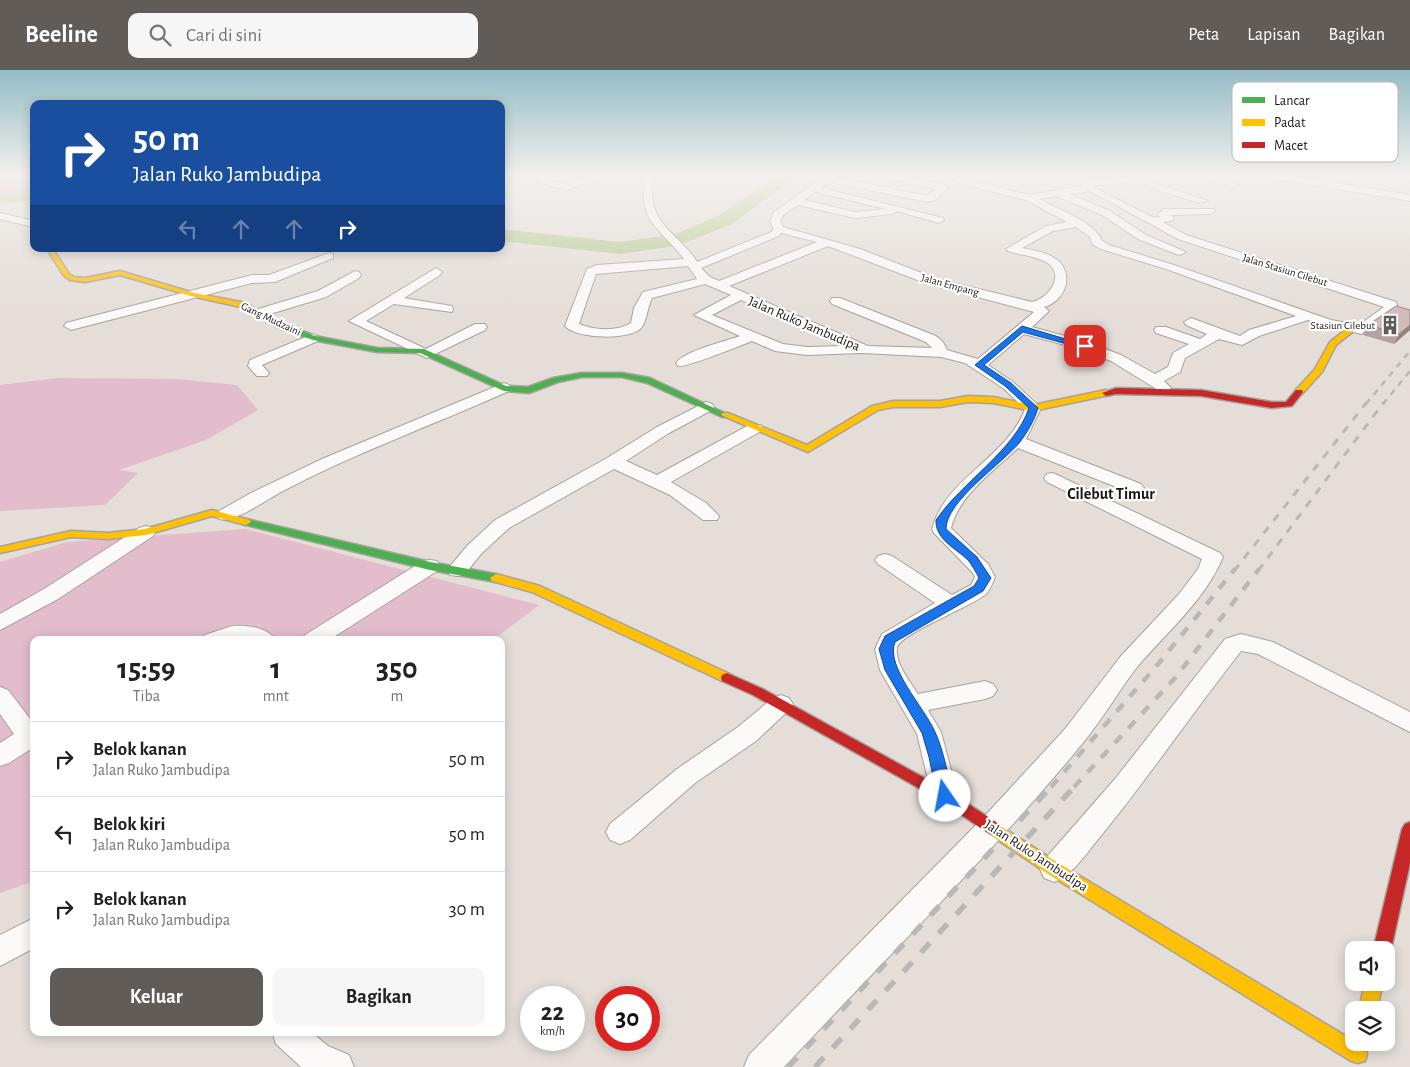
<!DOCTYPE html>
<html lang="id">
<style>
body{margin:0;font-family:"Alegreya Sans",sans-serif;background:#f6f6f6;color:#222;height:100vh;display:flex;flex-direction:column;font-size:19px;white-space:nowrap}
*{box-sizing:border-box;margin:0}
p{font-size:16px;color:#767676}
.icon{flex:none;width:28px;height:28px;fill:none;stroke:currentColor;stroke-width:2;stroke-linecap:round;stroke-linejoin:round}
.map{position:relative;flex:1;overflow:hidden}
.side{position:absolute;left:30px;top:566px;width:475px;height:400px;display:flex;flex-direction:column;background:#fff;border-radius:10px;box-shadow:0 2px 12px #0003}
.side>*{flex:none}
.top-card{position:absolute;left:30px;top:30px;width:475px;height:152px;border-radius:10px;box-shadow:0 2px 12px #0003;background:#1a4fa0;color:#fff;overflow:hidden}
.controls{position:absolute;left:1345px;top:871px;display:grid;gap:10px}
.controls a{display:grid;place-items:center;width:50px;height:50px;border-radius:10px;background:#fff;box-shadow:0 2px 12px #0003;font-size:25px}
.speed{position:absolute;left:520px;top:916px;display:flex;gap:10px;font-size:25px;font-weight:700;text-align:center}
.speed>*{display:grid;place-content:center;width:65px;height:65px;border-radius:50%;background:#fff;box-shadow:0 2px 12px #0003;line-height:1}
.speed small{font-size:12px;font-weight:400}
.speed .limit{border:8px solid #d22;background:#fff;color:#111}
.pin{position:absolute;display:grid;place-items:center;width:42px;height:42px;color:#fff;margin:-21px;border-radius:10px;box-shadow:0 2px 8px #0006}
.me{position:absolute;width:55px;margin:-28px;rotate:348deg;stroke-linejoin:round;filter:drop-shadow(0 0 4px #0008)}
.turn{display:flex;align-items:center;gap:18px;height:105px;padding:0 20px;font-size:22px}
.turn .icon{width:65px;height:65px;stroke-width:2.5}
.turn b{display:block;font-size:35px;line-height:42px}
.lanes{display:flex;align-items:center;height:48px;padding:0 20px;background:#0003;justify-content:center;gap:25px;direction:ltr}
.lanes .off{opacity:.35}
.eta{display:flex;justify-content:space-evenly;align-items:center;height:85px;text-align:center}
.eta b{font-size:30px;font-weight:700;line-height:35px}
.primary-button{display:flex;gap:10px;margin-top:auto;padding:10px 20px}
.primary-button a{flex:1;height:58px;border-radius:10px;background:#625c59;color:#fff;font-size:20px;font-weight:700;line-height:58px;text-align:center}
.primary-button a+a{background:#f6f6f6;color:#222}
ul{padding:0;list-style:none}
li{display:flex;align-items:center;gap:15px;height:75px;padding:0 20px;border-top:1px solid #e0e0e0}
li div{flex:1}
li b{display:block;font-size:19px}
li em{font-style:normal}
header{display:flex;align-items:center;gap:30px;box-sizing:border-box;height:70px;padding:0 25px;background:#625c59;color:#fff}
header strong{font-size:24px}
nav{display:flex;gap:28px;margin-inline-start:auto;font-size:18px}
.search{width:350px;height:45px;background:#f6f6f6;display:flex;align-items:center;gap:12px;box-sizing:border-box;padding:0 18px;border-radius:10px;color:#767676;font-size:19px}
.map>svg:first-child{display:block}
</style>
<header>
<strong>Beeline</strong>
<div class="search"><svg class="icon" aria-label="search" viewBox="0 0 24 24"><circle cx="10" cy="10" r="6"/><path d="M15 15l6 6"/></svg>Cari di sini</div>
<nav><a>Peta</a><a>Lapisan</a><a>Bagikan</a></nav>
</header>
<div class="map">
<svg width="1410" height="997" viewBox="0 0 1410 997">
<rect width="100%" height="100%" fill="#e4ddd8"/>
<g fill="#e3bdcc">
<path d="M2,105h32v17l-34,7v-22z"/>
<path d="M58,308l118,1 61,6 21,25 -52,30 -87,30 19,3 -33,32 -105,6v-126z"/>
<path d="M245,459l294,76 -46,35h-459v241l-34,12v-331l67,-20z"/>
</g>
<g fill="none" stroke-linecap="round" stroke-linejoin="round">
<g fill="#b6c98e" fill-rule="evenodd">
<path d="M780,105h19l-67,49 -55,22 -58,8 -118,-13v-12l118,13 54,-7 45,-19z"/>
<path d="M34,120v10l-34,4v-10z"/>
</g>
<defs>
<g id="street">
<path d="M597,105h14l-45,15 -29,-8 5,-3 24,5z"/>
<path d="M644,105h9c0,9 -2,19 0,28 6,26 31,37 44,59l74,-30 3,-3 -4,-7 4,-10 53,-37h10l-1,2 91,19 9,-7 -61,-14h18l53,10 2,2 -12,13 -9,2 -97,-20 -9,6 122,30 1,2 -5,3 -42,-12 -5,3 -37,4 -57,-13 -15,10 -3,7 3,5 77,22 77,30 95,23c16,-3 35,-27 14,-40 -11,-6 -25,-7 -38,-11l-2,-2 40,-23 21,-4 -41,-22 -68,-17 -8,-8h9l5,4 65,16 52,-9 2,-4 8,-3 75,-4 -1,2 -18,4 61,20 -9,2 -65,-21 -43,4 63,32 6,-1 -2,-3 6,-5h50l1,2 -5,3 -39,1 3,3 -1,2 -10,2 23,13 210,67 2,6 12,3v8l-20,-5 -29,20 -53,-14 -49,16 -17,9 -23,-6 -34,19 -5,14 -16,9 7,7 -8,5 -52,-32 -31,-12 -56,-15 -36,31 25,17 28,26 -15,31 115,45 3,4 -3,4h-12l-111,-44c-23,22 -59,47 -67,80l37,36 7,13c-2,5 -5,13 -9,17 -13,12 -87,40 -89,54 -2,16 13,33 21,46l67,-13 8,3 4,6 -4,6 -8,3 -57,11 13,22 17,64 -4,8 -9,3 -9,-3 -4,-8 -15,-62 -37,-64 -5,-21 7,-15 53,-31 -57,-39 -3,-4 3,-4 7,-2 7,2 60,39 19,-10 4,-8 -3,-5 -38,-39 -2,-4c13,-51 75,-71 93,-120l-22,-21 -38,-25 -24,-6 -79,-4 -55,2 -32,-4 -23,-10c-13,5 -66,27 -74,25l-2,-3c10,-13 48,-21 64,-27l-46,-21 37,-20 -26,-11 -53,14c-4,8 -6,24 -10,29 -10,14 -66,12 -77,-1l22,-57 10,-4 87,-6c-27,-35 -44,-33 -40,-84zM1090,121l88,48 206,68 -25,18 -28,-5 -157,-55 -65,-20 -8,-5c-3,-16 -47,-33 -62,-41l17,-3 46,19 36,24 38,15 4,1 6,-3 -40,-17 -36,-24 -41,-17zM815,122l71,17 -31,3 -51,-12zM1076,157l14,10 2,7 9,5 65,20 130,47 -47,14 -9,6 -49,-18 -7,4 2,3 21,9 -7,5 -34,-12h-10l-2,3 2,3 33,11 -16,9 -5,14 -13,7 -34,-19 -31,-12 -58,-16 17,-16 -5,-4c22,-6 31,-34 12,-48 -10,-7 -23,-9 -34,-11l31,-17zM781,163l36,9 -98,39 -9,-4 -9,-9 78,-32zM828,176l100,38 106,28 -56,47 -31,-9 -4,-8 -7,-6 -96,-38h-8l-2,3 2,3 94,38 6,6 -64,-2 -139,-60zM688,196l9,13 -54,13 -9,16 -3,15c-14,9 -38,7 -52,1l17,-50zM741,230l104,46 -38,1 -24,-3 -71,-29z"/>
<path d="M1199,105h13l26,10 -8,2z"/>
<path d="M1265,105h20l125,20v6l-140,-23z"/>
<path d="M0,143l34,8v6l-34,-8z"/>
<path d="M329,183l4,1v4l-58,24 -23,1 -181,47 -7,-4 2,-3 186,-48h17z"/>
<path d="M436,198l6,4 -2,3 -36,23 48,8 1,3 -1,3 -58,-8 -28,17 60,28 49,-25h10l2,3 -2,3 -58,28 -78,-37z"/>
<path d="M355,201l4,1 2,3 -2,3 -33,19 -66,20 -6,-4 1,-3 63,-19z"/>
<path d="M313,264l7,4 -2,3 -56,24 7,8 -2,3h-10l-9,-10 2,-6z"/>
<path d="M504,313l5,2 3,3 -3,3c-76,34 -154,62 -228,101 -15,8 -46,31 -62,27l-2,-4 2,-4 34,-19 69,-33z"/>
<path d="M706,332l6,2 2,3 -2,3 -43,23 -43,28 31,14 92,-50h12l2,3 -2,3 -90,51 35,21 13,13 -2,4h-14l-33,-25 -56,-26 -105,59 -28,26 -17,21 -7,1 -7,-1 -3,-5 20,-24 28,-26 112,-62 50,-31z"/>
<path d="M1053,403l167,80 3,4c-18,43 -56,75 -86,110 -19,25 -35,53 -55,77 -93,113 -198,216 -298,323h-40l5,-12 232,-235 84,-91 56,-73 58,-62 19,-25 4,-10 -155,-77 -3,-4 3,-4z"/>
<path d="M146,456l7,2 2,4 -2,4 -95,63 -58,31v-16l44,-25 95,-61z"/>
<path d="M430,490l7,1 3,5 -3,5 -108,69h-27l3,-5 118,-74z"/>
<path d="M232,556c14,-1 36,1 43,14h-73l3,-5z"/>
<path d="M1241,564l32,8 137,70v20l-152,-78 -17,-3c-48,61 -92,126 -141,186 -13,15 -27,38 -46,45l-10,-4 -4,-9 4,-9 71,-81 110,-140z"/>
<path d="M0,617l8,3 26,34v23l-25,16 -9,3v-23l14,-9 -14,-20z"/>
<path d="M781,625l8,3 4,6 -4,6 -33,31 -61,42 -65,57 -10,4 -10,-4 -4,-8 4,-8 67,-55 61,-42 35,-29z"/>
<path d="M34,848v30l-34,18v-31z"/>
<path d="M272,962h39l17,14 21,9 5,12h-53l-25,-23z"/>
</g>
<g id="fast">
<path d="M260,244h6l21,11 28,11 62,12 47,1 82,37 22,1 25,-9 29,-5h40l28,5 79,37 -1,2h-6l-75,-34 -25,-6h-40l-24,5 -29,11 -25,-2 -84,-38 -43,-1 -64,-12 -32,-11 -21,-11z"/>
<path d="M246,449l184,43 66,12 6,4 -6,4 -66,-12 -188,-46 -1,-2 1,-2z"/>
</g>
<g id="slow">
<path d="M47,179h6l16,25 5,3 11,1 35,-7 74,22 52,10 21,13 -7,2 -19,-11 -50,-11 -71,-21 -35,7 -15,-2 -6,-4z"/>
<path d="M1349,257l7,2 -20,16 -14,27 -20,22h-6v-4l19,-21 15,-27z"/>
<path d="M1106,320l3,1v4l-76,16 -40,-8 -25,-1 -28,5h-47l-15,3 -70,42 -87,-37 1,-2h6l79,32 65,-39 21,-5h47l28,-5 25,1 40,8z"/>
<path d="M212,440l38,10 1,2 -5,3 -34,-9 -66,19 -38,4 -37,-2 -71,16v-6l71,-16 37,2 37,-4z"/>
<path d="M496,504l44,12 192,89 1,3 -1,3h-10l-190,-89 -40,-11 -2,-3z"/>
<path d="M994,752l66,42 294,177v1l11,5 2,7 -2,7 -7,2 -7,-2 -303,-187 -59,-40 -3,-5 3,-5z"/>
<path d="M1365,912h18l-6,28h-18z"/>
</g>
<g id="jam">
<path d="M1116,318l85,2 71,12h14l10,-12h6l1,2 -11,14 -20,2 -71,-12 -85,-2 -10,2 -4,-3z"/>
<path d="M727,603l36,16 187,103 49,32 3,5 -3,5 -5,2 -5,-2 -49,-34 -187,-105 -31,-14 -1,-3 1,-3z"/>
<path d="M1410,752v41l-19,87 -5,7v-7h-13l29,-121 3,-5z"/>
</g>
</defs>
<use href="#street" stroke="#a8a29e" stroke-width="2"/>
<use href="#fast" stroke="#a8a29e" stroke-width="3"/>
<use href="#slow" stroke="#a8a29e" stroke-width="3"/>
<use href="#jam" stroke="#a8a29e" stroke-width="3"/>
<use href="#street" fill="#fbfaf9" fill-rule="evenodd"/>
<use href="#fast" fill="#4caf50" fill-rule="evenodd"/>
<use href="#slow" fill="#ffc107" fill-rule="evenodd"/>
<use href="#jam" fill="#c62828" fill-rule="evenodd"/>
<g stroke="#bab8b6" stroke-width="2.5" stroke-dasharray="6 6" stroke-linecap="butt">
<path d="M1366,334l44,-53"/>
<path d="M1383,334l27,-33"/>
</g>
<g stroke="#bab8b6" stroke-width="3" stroke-dasharray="8 8" stroke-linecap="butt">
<path d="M1234,501l133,-169"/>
<path d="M1258,501l126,-169"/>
</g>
<g stroke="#bab8b6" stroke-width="4.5" stroke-dasharray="10 10" stroke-linecap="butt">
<path d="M1051,717l108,-124 76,-94"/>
<path d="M1074,717l101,-109 84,-109"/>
</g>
<g stroke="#bab8b6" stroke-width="5.5" stroke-dasharray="13 13" stroke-linecap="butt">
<path d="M788,997l264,-281"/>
<path d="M815,997l260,-281"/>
</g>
</g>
<path fill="#b4a2a0" d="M1410,240v20l-16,14 -31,-9 5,-10z"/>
<path fill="#928482" d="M1410,255v5l-16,14 5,-10z"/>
<path fill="#d1bcba" stroke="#928482" d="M1396,236l14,4v15l-11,9 -31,-9z"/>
<linearGradient id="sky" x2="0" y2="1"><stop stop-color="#94bcc4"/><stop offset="0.43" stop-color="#f3f0ed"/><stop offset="1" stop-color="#f3f0ed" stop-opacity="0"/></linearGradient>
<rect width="1410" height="244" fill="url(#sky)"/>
<path fill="#1a73e8" stroke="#114b97" d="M1022,256l67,20 -4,3 -62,-17 -39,33 27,18 27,25c-4,13 -10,23 -18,34 -18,22 -74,59 -74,87l31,28 14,21 -8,13 -88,51c-10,25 30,66 40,90 9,20 13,42 17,64l-2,4 -5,2 -6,-2 -2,-4 -8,-39 -7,-24 -37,-63 -6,-21 6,-13 89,-50 5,-8c-3,-6 -7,-13 -11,-18 -13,-12 -33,-21 -32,-40 26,-38 79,-70 93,-112l-24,-22 -30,-21z"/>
<defs>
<symbol id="building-bare" viewBox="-9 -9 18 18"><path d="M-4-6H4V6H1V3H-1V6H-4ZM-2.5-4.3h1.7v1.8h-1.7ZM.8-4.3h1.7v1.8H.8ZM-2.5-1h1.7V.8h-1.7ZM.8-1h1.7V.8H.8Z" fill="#625c59" stroke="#fff" stroke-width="2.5" paint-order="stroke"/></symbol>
</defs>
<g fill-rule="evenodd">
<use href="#building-bare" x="1376" y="241" width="28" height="28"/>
</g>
<g text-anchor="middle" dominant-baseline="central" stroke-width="4.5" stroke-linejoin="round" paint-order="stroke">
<g font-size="11" fill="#1c1714" stroke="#fff">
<text transform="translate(1285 200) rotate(17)">Jalan Stasiun Cilebut</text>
<text transform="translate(950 215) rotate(15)">Jalan Empang</text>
<text transform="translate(271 249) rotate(25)">Gang Mudzaini</text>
</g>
<g font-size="11" fill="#1c1714" stroke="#fff" text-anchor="end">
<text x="1375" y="255">Stasiun Cilebut</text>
</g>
<g font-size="14" fill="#1c1714" stroke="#fff">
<text transform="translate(804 254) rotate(23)">Jalan Ruko Jambudipa</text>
<text transform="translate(1036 786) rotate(33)">Jalan Ruko Jambudipa</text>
</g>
<g font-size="16" font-weight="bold" fill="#1c1714" stroke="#fff">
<text x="1111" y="424">Cilebut Timur</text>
</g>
</g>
<rect x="1232" y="12" width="166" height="80" rx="8" fill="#fff" stroke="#bbb9b8" stroke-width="1"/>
<rect x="1242" y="27" width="23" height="6" fill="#4caf50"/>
<rect x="1242" y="49" width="23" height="7" fill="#ffc107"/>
<rect x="1242" y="72" width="23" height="6" fill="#c62828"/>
<g font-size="14" fill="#1c1714">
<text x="1274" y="35">Lancar</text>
<text x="1274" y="57">Padat</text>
<text x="1274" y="80">Macet</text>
</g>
</svg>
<div class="controls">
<a><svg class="icon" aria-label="sound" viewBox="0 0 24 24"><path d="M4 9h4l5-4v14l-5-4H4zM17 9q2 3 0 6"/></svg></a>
<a><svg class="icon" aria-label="layers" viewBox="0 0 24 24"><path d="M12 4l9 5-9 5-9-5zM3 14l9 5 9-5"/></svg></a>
</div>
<div class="speed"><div>22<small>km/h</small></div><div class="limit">30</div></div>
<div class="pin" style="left:1085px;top:276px;background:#d93025"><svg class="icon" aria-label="arrive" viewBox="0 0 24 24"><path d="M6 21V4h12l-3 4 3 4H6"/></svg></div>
<svg class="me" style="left:945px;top:726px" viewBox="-20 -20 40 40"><circle r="19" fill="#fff"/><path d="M0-13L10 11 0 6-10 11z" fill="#1a73e8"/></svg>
<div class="top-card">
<div class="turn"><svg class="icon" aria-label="right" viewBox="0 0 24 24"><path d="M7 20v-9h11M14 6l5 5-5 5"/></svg><div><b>50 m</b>Jalan Ruko Jambudipa</div></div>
<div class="lanes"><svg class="icon off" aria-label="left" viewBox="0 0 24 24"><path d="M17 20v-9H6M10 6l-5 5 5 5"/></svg><svg class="icon off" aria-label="ahead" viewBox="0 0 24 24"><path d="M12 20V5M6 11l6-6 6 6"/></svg><svg class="icon off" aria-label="ahead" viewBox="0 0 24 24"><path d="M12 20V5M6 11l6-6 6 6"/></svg><svg class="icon" aria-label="right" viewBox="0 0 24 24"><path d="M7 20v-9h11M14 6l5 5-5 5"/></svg></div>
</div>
<section class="side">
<div class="eta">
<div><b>15:59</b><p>Tiba</p></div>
<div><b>1</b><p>mnt</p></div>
<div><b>350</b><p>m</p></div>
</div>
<ul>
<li><svg class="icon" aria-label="right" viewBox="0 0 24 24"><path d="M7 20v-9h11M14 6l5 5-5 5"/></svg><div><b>Belok kanan</b><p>Jalan Ruko Jambudipa</p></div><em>50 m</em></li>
<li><svg class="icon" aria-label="left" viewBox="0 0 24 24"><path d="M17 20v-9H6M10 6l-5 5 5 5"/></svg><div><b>Belok kiri</b><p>Jalan Ruko Jambudipa</p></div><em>50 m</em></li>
<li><svg class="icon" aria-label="right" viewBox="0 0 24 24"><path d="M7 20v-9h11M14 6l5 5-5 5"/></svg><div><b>Belok kanan</b><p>Jalan Ruko Jambudipa</p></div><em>30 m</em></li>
</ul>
<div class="primary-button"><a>Keluar</a><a>Bagikan</a></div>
</section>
</div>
